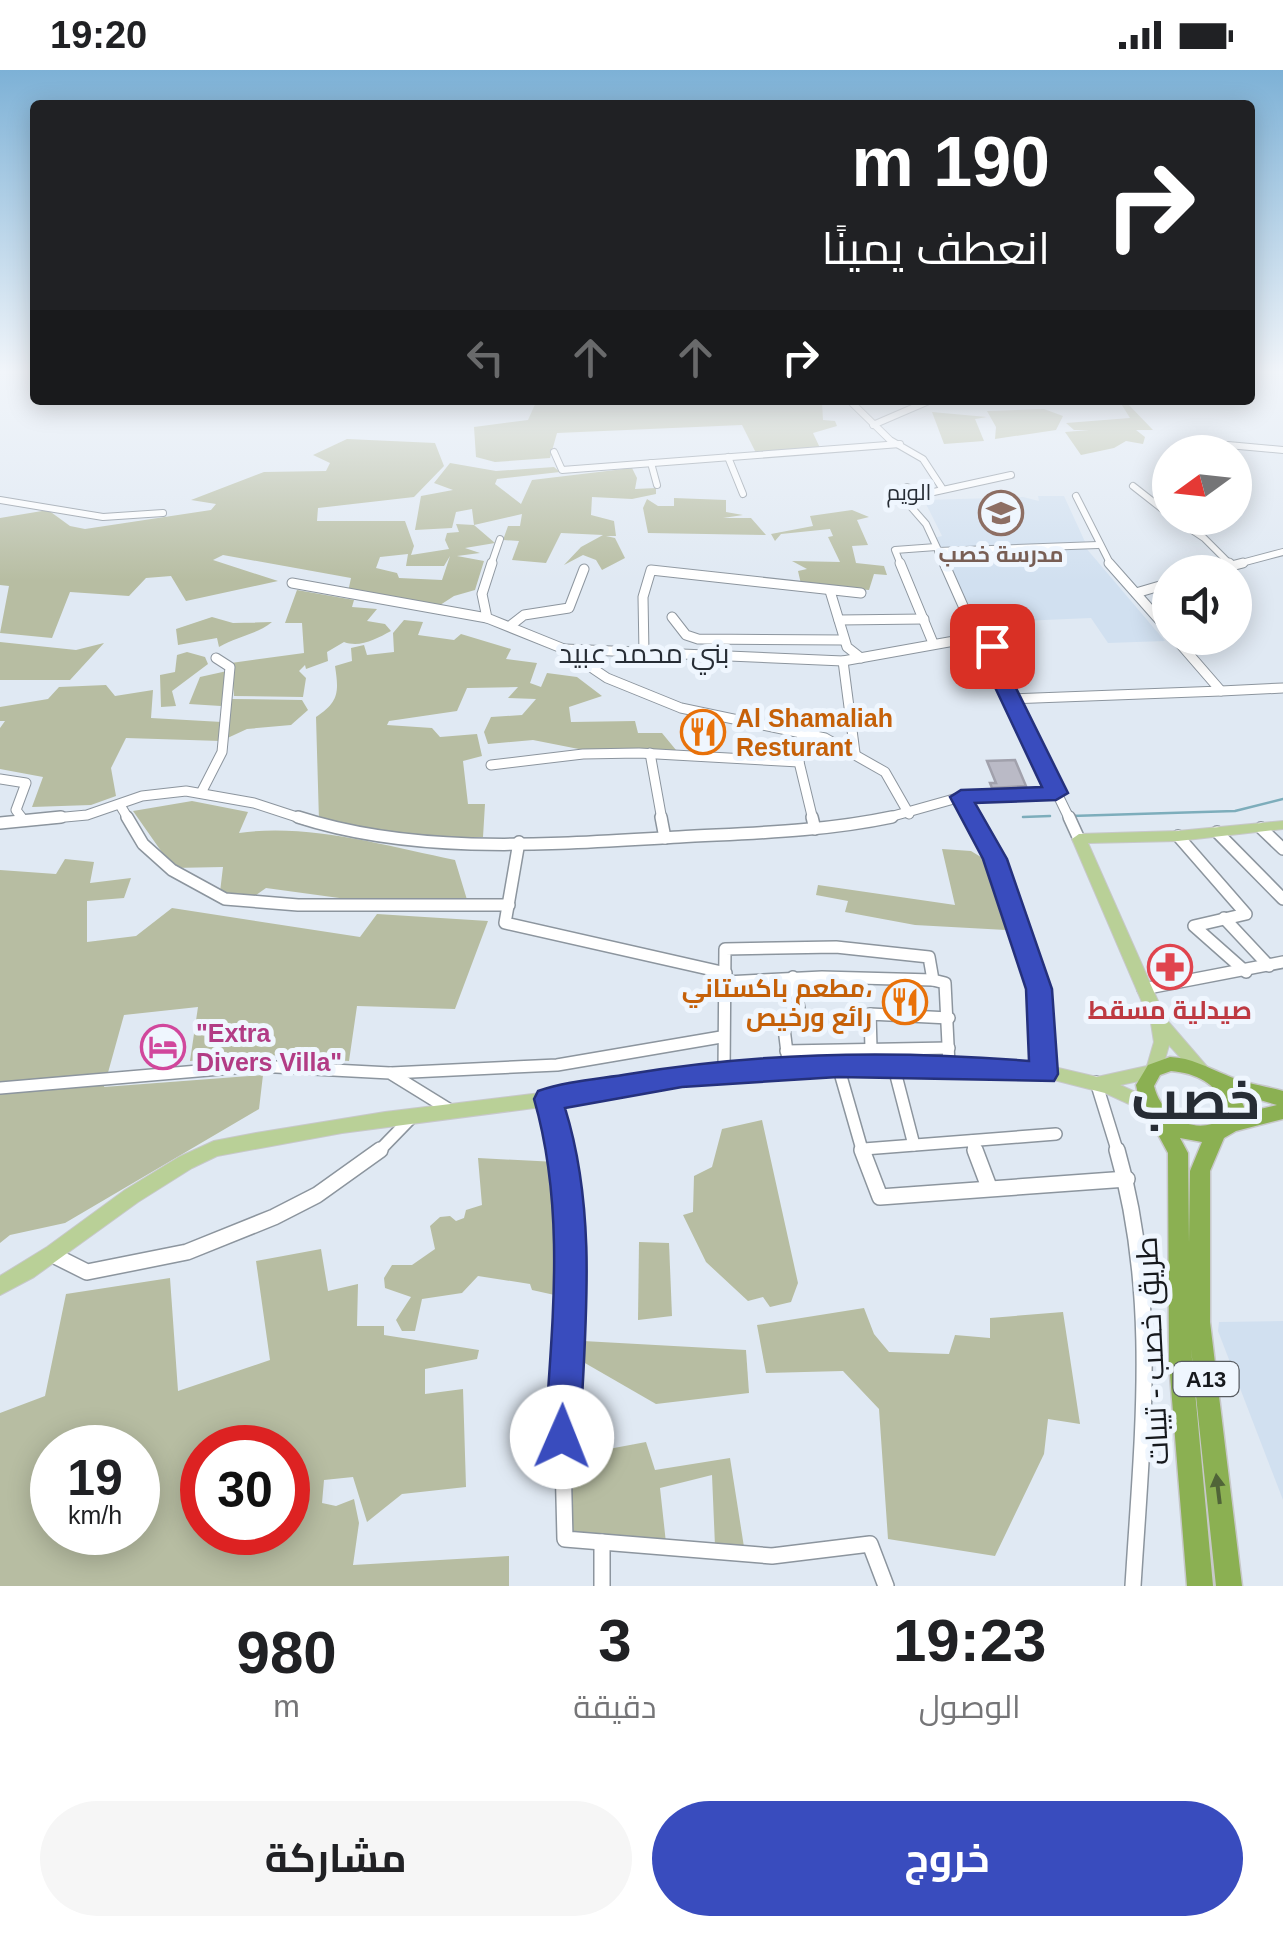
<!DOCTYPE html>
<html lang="ar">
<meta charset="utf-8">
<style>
body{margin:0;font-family:Arial,Cairo,sans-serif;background:#f6f6f6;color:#202124;direction:rtl;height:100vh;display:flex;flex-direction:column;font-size:38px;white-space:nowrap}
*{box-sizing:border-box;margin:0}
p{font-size:32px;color:#757577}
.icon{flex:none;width:55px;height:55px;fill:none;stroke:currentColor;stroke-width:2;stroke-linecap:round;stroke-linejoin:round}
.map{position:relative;height:1516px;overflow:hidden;direction:ltr}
.side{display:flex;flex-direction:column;background:#fff;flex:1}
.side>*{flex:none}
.guide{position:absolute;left:30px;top:30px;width:1225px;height:305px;border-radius:10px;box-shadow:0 5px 25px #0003;direction:rtl;background:#202124;color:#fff;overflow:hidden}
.needle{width:65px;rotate:255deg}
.fabs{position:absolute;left:1152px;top:365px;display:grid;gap:20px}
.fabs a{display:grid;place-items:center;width:100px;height:100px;border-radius:50%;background:#fff;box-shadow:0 5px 25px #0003;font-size:50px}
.speed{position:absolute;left:30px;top:1355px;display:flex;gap:20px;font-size:50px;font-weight:700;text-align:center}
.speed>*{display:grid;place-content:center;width:130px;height:130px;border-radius:50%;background:#fff;box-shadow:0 5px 25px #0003;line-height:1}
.speed small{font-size:25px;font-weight:400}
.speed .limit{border:15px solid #d22;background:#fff;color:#111}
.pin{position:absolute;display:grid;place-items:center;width:85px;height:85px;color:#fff;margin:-42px;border-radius:20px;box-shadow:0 5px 15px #0006}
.me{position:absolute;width:110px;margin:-55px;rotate:1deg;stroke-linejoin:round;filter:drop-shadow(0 0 8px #0008)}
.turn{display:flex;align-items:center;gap:35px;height:210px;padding:0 40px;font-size:45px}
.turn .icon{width:130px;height:130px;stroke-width:2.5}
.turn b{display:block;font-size:70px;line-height:85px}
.lanes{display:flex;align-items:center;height:95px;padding:0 40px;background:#0003;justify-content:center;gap:50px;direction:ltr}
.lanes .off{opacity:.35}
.eta{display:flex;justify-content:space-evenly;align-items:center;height:170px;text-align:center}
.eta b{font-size:60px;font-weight:700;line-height:70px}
.action{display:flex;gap:20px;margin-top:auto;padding:20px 40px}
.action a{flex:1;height:115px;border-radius:60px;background:#394cbe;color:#fff;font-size:40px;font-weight:700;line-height:115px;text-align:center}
.action a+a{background:#f6f6f6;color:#202124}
.status{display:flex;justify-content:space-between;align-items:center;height:70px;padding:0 50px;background:#fff;direction:ltr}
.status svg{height:28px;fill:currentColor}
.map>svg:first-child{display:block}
</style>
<div class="status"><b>19:20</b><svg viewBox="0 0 49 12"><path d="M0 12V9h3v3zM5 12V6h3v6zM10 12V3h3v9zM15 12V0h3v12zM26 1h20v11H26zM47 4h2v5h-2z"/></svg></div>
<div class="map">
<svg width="1283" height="1516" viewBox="0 0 1283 1516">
<rect width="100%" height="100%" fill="#e0e9f3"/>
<g fill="#d1e0f0">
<path d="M1038,426h26l22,48 -146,5 -6,-11 8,-2 -18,-36 99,-3 16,4z"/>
<path d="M1086,478l79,93 -57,2 -17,-25 -113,5 -32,-64 21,-1 -2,-6z"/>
<path d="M1283,1251v179l-65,-169 1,-9z"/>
</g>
<g fill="#b7bda2" fill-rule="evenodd">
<path d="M537,330h270l15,2 1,18 12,1 2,5 -24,7 7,15 -64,5 -14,-28 -185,8 -7,25 -55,4 -19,-5 -2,-30 54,-7z"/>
<path d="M1120,332l7,1 26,27h-17l9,7 -2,7 -17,-3 -12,7 -33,7 -16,-23 24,-2h-15l-8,-7 64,-5z"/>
<path d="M1044,339l19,7 -7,14 -61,9 1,-12 -9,-16z"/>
<path d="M932,342l55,5 -12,2 9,22 -40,3z"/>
<path d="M347,369l88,4 9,23 -30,31 -96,11 -1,13h88l9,25 -3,9 38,-6 -4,-9 2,-7 12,-1 -3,-8 18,1 -2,-16 -16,3 -4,16 -37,2 6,-34 32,-6 -19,-7 16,-20 46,8 58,-4 6,5 -63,7 -2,5 26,20 11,-24 100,-12 5,10 -2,11 21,-1v6l-24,5 -40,-2 -1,18 23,6 2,15h-10l9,2 10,20 -23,12 -6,-10 -13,-5 -19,10 17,-18 22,-12 -42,-2 -15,30 -34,-3 7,-19 -16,-1 5,-14h12l2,-12 -48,11 21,18 -30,5 15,5 -23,3 27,5 -9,29 -21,6 -20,13 -86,-17 3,-14 -128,-23 -10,5 65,21 -92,20 -15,-25 -25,2 -17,18 -59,-4 -18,46 -52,-5 9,-47 -9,-1v-67l48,-8 22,16 15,3 126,-19 5,-6 -25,-4 73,-28 62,-1 4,-8 -17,-8zM408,484l-2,12h38l6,-10 -8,24 -43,-2 -2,-5 -21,-5 4,-11z"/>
<path d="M674,428l52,2v12l17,3 -20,3h28l15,17 -118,-2 -5,-25 4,-9 11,7h16z"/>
<path d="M852,440l17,7 -12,3 11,25 -16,1 4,17 28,3 3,9 -13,-1 -5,16 -68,-6 -3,-13 9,-2 -15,-8 48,1 -12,-25 5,-1 -3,-7 -49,5 -6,7 -4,-7 42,-8 -3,-10z"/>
<path d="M297,520l57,10 -2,7 25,2 -10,12 18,3 6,7c-15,8 -31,17 -47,11l-17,10 1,9 -22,8 -1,-4 -6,6 7,7 -3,19 -69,-1 -3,-33 73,-10 -2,-30h-17z"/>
<path d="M212,547l21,6 39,-1c-16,13 -35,14 -53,25l-2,-9 -39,7 -2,-16z"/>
<path d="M404,550l19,2 -5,13 36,5 7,-6 50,15 -5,10 31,4 -7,20 11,4 6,-14 30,4 25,19 -33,11 2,15 64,-1 3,12h24l14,17 -77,3 -66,-13 -45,4 -4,-12 7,-15 31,-2 14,-16 -28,-1 10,-11 -51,1 -10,23 -68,10 -2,4 45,3 8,9 37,-3 5,22 -19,5 5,43h17l-2,33h-52l-112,-16 -3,-104c23,-15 23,-25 19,-51l17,-5 -1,-13 13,-3 3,10 27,-3 -1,-19z"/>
<path d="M0,572l76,8 28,-7 -34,37h-70z"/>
<path d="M187,582l18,5 3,7 -36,27 4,15 -15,1 -1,-32 15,-3 2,-17z"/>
<path d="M227,601l-6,35 -32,-2 11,-27z"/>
<path d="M106,615l9,11 38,-6 -2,28 71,4 10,-23 70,1 6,10 -17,15 -44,4 -26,12 -95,-3 -15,30 5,28 -25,9 -59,2 11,-30 -43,-8v-41l5,-7h-5v-14l48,-8 11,-12z"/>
<path d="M192,731l56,11 -9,21c70,-10 147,13 216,27l13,43h-92l-110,-15 -14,10 -32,-6 3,-25 -50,1 -40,-57z"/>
<path d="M942,779l29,2 18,11 17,68 -91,-5 -70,-13 3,-11 -32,-6 2,-10 137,20z"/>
<path d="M65,789l29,3 -4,21 41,-5 -7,20 -37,3v41l49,-6 36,-28 188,29 17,-23 111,7 -33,88 -98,-3 -8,55 -81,-6 -78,6 8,-54 -74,8 -20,72 159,-12 -4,34 -194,114 -55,12 -10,8v-373l56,4z"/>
<path d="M762,1050l36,163 -7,19 -21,5 -7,-10 -15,4 -42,-39 -23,-47 10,-3 1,-36 18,-9 10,-38z"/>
<path d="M478,1088l98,5 6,82 -6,5 -12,-40 -5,86 -27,-6 -2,-6 -52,-8 -16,17 -40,6 -7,32h-13l-6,-11 15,-23 -26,-9 -1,-10 8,-13h20l23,-16 -5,-23 10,-9 10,-1 6,5 8,-3 2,-8 16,-5z"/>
<path d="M639,1172l30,1 3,73 -34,4z"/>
<path d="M321,1179l7,42 30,-7 -1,42h27v9l95,15 -2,9 -52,10v25l38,-5 3,98 -64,7 -35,28 -14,-45 -29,3 -2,23 14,3 18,-7 5,24 -6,42 156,-9v30h-509v-173l45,-17 21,-102 104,-16 8,113 92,-31 -14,-99zM52,1378h86v84h-86zM202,1378h86v84h-86z"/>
<path d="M864,1238l10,26 15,18 60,2 6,-19 35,3v-20l73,-6 17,112 -32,-5 -4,35 -49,102 -107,-17 -9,-130 -36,-38 -77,2 -9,-48z"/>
<path d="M565,1270l181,10 3,43 -93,11 -85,-49z"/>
<path d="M646,1372l9,28 75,-12 14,89 -29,-1 -3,-71 -52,13 6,55 -94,-9 -6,-77z"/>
</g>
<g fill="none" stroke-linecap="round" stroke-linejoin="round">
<g stroke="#7dadbb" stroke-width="2.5">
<path d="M1071,746l164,-5 48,-12"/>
<path d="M1023,747l27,-1"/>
</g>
</g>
<path fill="#babac6" stroke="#a1a1ac" stroke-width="2.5" d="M1015,690l11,26 -34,2 -2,-5h6l-9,-22z"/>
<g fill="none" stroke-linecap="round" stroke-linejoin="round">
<defs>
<g id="minor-far3">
<path d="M849,330l41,40 33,19 19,29"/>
<path d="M873,355l58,-25"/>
<path d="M554,382l8,18 338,-26"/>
<path d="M1223,382l5,-7 55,5"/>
<path d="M728,387l15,37"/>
<path d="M651,393l6,22"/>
<path d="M1133,416l37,29"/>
<path d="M920,425l91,-20"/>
<path d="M1076,426l35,69"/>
<path d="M906,427l15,-5 -14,-5 -9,5 28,32 19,41"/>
<path d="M0,430l103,17 60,-4"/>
<path d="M1174,448l30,20 27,27"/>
<path d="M938,481l160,-6"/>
<path d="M491,495l9,-26"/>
<path d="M901,495l-6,-15 41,-3"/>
<path d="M1234,495l49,-13"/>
</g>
<g id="minor-far2">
<path d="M492,493l-10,31 5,24 77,31 43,29 74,30 144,30 60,34 24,42"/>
<path d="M900,493l33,80"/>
<path d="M944,493l20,45 30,35 -13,5 -11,-6 3,-6h14"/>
<path d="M1109,493l61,69"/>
<path d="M1229,493l3,3"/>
<path d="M1208,502l35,-9"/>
<path d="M292,513l195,35"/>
<path d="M830,521l17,56 14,11"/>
<path d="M1136,523l34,-10"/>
<path d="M672,547l14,18 12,4 146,1"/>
<path d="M839,550l85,-1"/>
<path d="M510,556l14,-11 45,-7 15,-39"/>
<path d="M992,576l2,18 76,156"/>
<path d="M565,579l278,12 128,-23"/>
<path d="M644,583l-1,-56 8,-27 210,23"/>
<path d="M843,591l12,92"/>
<path d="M1221,621l62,-3"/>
<path d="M1011,629l210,-8 -46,-53"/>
<path d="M802,664l-3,28 14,58"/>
<path d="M650,683l12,67"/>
<path d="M491,695l92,-11 56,-1 160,9"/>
<path d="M0,709l26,4 -10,27 6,8"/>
<path d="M201,723l21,-41 8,-85 -14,-9"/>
<path d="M961,727l13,23"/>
<path d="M120,735l9,15"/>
<path d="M33,750l54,-5 55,-19 44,-5 68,12 52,17"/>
<path d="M879,750l82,-23 96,-4"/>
</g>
<g id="minor-far1">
<path d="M127,747l16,27 29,26 53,29 73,6h211"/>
<path d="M298,747c120,39 256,27 381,20 71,-4 142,-5 213,-20"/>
<path d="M661,747l4,21"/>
<path d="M812,747l3,12"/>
<path d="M972,747l23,42 44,130 5,84"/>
<path d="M1069,747l10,22"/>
<path d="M0,753l61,-6"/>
<path d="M1261,758l22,21"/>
<path d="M1217,762l66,67"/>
<path d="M1178,766l68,78 -52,12 52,46"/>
<path d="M519,772l-14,81 221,50"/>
<path d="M1224,848l45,48"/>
<path d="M726,912l96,-5 111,3"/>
<path d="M1143,919l140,-27"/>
<path d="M871,978l-1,-34 79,4"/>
<path d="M786,981l163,-3"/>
<path d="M893,994l21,81"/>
<path d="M838,996l25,87"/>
<path d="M789,999l-6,-49 18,-1 -8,-42"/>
<path d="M391,1003l166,-8 164,-28"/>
<path d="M724,1003l1,-124 111,-2 93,10 4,23 12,3 4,82"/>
<path d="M1096,1012l22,71"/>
<path d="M0,1018l257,-22 133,7 60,37"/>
<path d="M548,1029l13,54"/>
<path d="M972,1071l4,12"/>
<path d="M864,1079l192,-15"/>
<path d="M377,1083l35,-36"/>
</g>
<g id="minor">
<path d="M560,1080l8,100 -6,169 3,120 207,17 98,-12 16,42"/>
<path d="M862,1080l18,47 247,-18"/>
<path d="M975,1080l14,37"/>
<path d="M1117,1080c42,145 25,288 16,436"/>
<path d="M53,1185l34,17 100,-20 87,-35 43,-22 63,-45"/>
<path d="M602,1472v44"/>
</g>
<path id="major" d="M1283,751v8l-105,12 -90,2 78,176 44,51 -2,5 -6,2 -6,-2 -27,-30 -7,25 -4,7 -38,8 39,18 3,5 -3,5 -6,2 -48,-22 -51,-13 -62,-8 -67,-3 -67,1 -65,3 -125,12 -111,20 -215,28 -125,23 -25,12 -54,34 -104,75 -34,18v-19l47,-29 78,-57 54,-33 35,-16 42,-8 129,-21 172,-21 111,-20 125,-11 132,-4 67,3 62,8 43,10 50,-11 7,-24 -3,-19 -79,-184 7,-5 99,-3z"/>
<path id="highway" d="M1170,987c22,1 36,10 56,18 17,8 39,11 57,16v28l-47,12 -12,7 -14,33v151l32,264h-26l-25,-238 22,238h-26l-18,-224 -1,-209 -29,-54 -3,-14 12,-20zM1171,1001c25,2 45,12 55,36l-3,12c-29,18 -62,-3 -69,-33l6,-11zM1239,1024l38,11 -34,8 1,-6zM1180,1068l22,4 -12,29 -1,72 -1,-90z"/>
</defs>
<use href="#minor-far3" stroke="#8c959e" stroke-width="8"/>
<use href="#minor-far2" stroke="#8c959e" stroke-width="11"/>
<use href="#minor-far1" stroke="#8c959e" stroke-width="14"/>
<use href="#minor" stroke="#8c959e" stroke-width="18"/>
<use href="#major" stroke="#c7c8c9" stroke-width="2"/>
<use href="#highway" stroke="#c7c8c9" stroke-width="3"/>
<use href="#minor-far3" stroke="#fff" stroke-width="6"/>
<use href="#minor-far2" stroke="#fff" stroke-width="9"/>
<use href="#minor-far1" stroke="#fff" stroke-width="11"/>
<use href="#minor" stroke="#fff" stroke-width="15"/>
<use href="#major" fill="#b9d097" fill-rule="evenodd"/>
<use href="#highway" fill="#8bb052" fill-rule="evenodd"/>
</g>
<defs><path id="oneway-solid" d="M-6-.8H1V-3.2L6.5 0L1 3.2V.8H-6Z" transform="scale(2.5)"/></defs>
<use fill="#506438" href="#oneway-solid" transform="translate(1218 1419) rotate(-97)"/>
<linearGradient id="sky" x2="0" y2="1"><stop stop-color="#7db1d6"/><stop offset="0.59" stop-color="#f1f5fa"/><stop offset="1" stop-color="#f1f5fa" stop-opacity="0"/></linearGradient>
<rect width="1283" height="511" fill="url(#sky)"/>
<path fill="#394cbe" stroke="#25317c" stroke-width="2.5" d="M992,571l9,5 3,18 64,129 -12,7 -81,3 32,56 45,130 6,85 -4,7 -216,-4 -156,10 -117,21c33,106 20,219 15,329l-5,13 -13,5 -12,-5 -5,-13c7,-114 21,-227 -11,-338l4,-8c29,-10 61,-12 91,-17 131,-22 268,-24 400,-13l-3,-72 -43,-130 -33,-62 11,-7 81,-3 -58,-123 -2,-18z"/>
<defs>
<symbol id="school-ring" viewBox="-11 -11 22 22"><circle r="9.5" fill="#eff6fe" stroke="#8d6e63" stroke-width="1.5"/><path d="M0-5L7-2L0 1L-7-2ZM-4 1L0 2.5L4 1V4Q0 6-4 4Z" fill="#8d6e63"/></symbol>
<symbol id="restaurant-ring" viewBox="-11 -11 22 22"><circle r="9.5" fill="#eff6fe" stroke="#e8710a" stroke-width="1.5"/><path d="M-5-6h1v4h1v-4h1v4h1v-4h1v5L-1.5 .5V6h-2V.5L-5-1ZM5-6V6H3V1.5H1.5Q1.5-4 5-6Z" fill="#e8710a"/></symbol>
<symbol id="pharmacy-ring" viewBox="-11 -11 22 22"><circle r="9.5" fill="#eff6fe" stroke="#e0444e" stroke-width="1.5"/><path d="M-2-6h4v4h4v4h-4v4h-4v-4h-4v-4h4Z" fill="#e0444e"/></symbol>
<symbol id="hotel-ring" viewBox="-11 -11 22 22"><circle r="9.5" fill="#eff6fe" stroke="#d1479c" stroke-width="1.5"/><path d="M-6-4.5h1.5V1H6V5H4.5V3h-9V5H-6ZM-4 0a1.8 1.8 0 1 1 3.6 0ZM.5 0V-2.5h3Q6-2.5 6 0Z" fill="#d1479c"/></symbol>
</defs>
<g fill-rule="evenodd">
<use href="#school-ring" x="976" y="418" width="50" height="50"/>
<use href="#restaurant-ring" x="678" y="637" width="50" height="50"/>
<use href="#pharmacy-ring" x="1145" y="872" width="50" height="50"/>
<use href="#restaurant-ring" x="880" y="907" width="50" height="50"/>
<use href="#hotel-ring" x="138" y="952" width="50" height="50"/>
</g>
<g text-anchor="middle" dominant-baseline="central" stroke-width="10" stroke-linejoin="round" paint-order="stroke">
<g font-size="22" fill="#272d35" stroke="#eff6fe">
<text x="909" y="422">الويم</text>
</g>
<g font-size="22" font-weight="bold" fill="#785e54" stroke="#eff6fe">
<text x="1001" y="484">مدرسة خصب</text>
</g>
<rect fill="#eff6fe" stroke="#575b60" stroke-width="2.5" x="1173.5" y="1292" width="65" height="34" rx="8"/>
<g font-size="22" font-weight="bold" fill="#16191d">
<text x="1206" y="1309">A13</text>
</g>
<g font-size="25" font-weight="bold" fill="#c56008" stroke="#eff6fe" text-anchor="start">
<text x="736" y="648">Al Shamaliah<tspan x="736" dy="29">Resturant</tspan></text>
<text x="872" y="918" text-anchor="end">مطعم باكستاني،<tspan x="872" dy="29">رائع ورخيص</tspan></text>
</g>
<g font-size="25" font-weight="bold" fill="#be3a42" stroke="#eff6fe">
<text x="1170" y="940">صيدلية مسقط</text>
</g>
<g font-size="25" font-weight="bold" fill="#b23c85" stroke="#eff6fe" text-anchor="start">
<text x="196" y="963">"Extra<tspan x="196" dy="29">Divers Villa"</tspan></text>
</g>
<g font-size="28" fill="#272d35" stroke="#eff6fe">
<text x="644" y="583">بني محمد عبيد</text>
</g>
<g font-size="30" fill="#16191d" stroke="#eff6fe">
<text transform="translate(1152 1281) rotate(-93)">طريق خصب - تيبات</text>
</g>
<g font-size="55" font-weight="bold" fill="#272d35" stroke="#eff6fe">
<text x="1196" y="1030">خصب</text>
</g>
</g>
</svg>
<div class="fabs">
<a><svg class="needle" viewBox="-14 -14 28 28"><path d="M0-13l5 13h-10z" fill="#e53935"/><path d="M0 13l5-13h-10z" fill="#757577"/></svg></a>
<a><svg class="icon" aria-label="sound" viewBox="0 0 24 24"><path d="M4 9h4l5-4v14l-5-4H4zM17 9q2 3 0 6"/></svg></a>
</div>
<div class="speed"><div>19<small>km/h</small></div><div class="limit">30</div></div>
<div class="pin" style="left:992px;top:576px;background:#d93025"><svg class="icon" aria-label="arrive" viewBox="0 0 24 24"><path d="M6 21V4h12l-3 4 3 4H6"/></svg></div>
<svg class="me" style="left:562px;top:1367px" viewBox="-20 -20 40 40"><circle r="19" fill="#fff"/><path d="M0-13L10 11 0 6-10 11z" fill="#394cbe"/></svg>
<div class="guide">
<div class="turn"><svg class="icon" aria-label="right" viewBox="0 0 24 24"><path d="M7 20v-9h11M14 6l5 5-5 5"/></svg><div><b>190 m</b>انعطف يمينًا</div></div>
<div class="lanes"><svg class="icon off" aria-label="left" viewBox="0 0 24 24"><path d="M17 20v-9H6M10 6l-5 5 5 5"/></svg><svg class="icon off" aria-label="ahead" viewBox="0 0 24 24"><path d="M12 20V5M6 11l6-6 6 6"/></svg><svg class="icon off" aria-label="ahead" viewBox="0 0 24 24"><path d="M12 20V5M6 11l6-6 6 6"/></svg><svg class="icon" aria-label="right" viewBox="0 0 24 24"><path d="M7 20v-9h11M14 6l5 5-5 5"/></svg></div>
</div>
</div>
<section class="side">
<div class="eta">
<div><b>19:23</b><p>الوصول</p></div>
<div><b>3</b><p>دقيقة</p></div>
<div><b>980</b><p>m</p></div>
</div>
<div class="action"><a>خروج</a><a>مشاركة</a></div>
</section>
